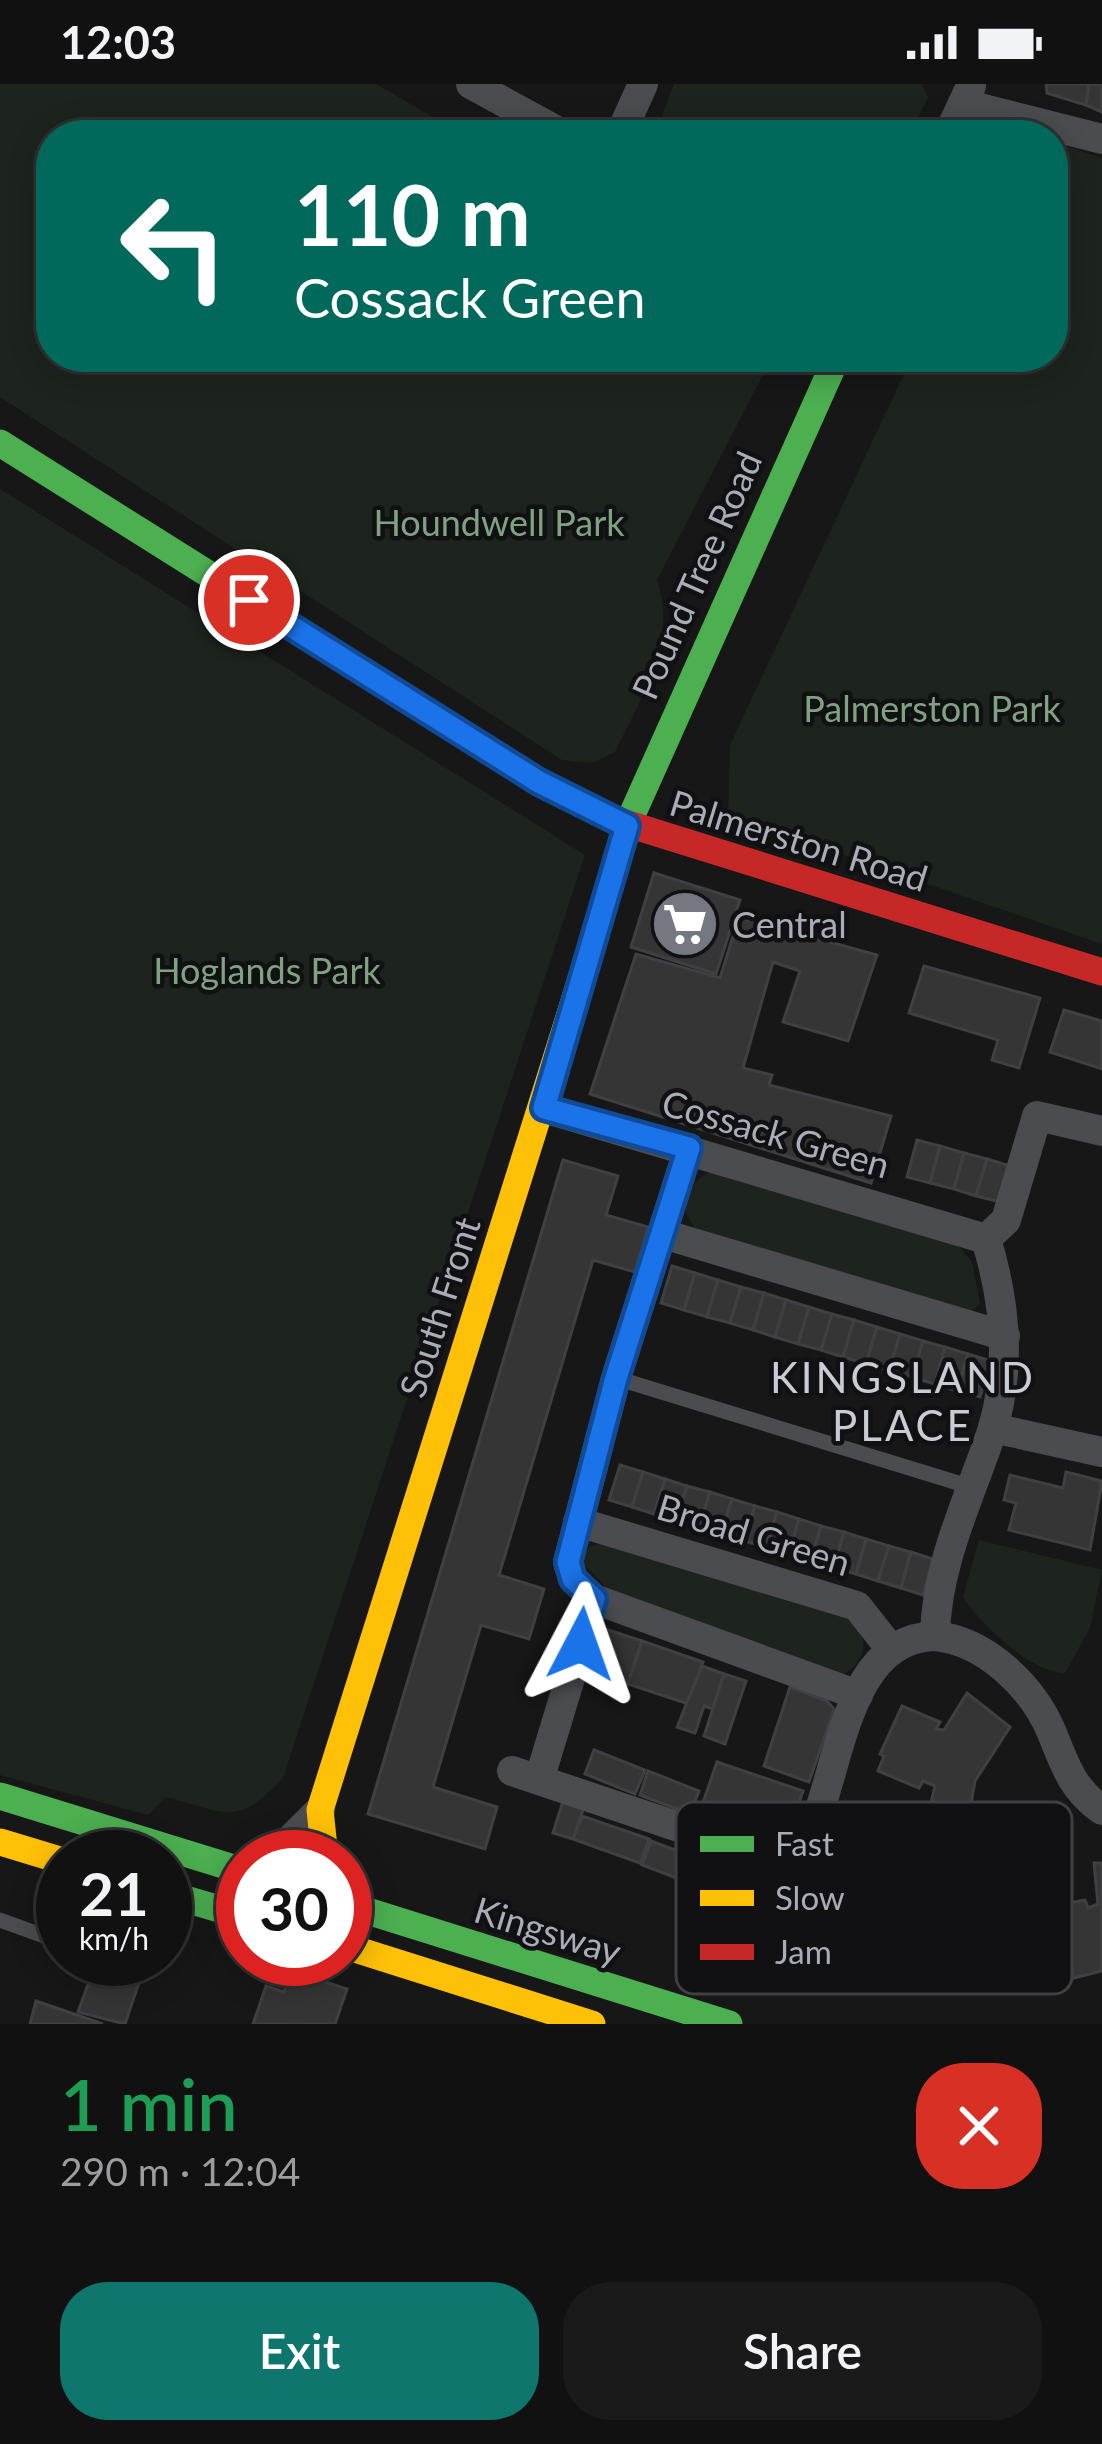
<!DOCTYPE html>
<meta charset="utf-8">
<style>
body{margin:0;font-family:Lato,sans-serif;background:#1a1a1a;color:#f1f3f6;height:100vh;display:flex;flex-direction:column;font-size:45px;white-space:nowrap}
*{box-sizing:border-box;margin:0}
p{font-size:39px;color:#9c9d9f}
.icon{flex:none;width:66px;height:66px;fill:none;stroke:currentColor;stroke-width:2;stroke-linecap:round;stroke-linejoin:round}
.map{position:relative;height:1940px;overflow:hidden}
.side{display:flex;flex-direction:column;background:#111;flex:1}
.side>*{flex:none}
.banner{position:absolute;left:36px;top:36px;width:1032px;height:252px;border-radius:48px;box-shadow:0 6px 30px #0003,0 0 0 3px #303131;background:#00695c;color:#fff;overflow:hidden}
.speed{position:absolute;left:36px;top:1746px;display:flex;gap:24px;font-size:60px;font-weight:700;text-align:center}
.speed>*{display:grid;place-content:center;width:156px;height:156px;border-radius:50%;background:#111;box-shadow:0 6px 30px #0003,0 0 0 3px #303131;line-height:1}
.speed small{font-size:30px;font-weight:400}
.speed .limit{border:18px solid #d22;background:#fff;color:#111}
.pin{position:absolute;display:grid;place-items:center;width:102px;height:102px;color:#fff;margin:-51px;border:6px solid #fff;border-radius:50%;box-shadow:0 3px 12px #0007}
.me{position:absolute;width:132px;margin:-66px;rotate:4deg;stroke-linejoin:round;filter:drop-shadow(0 0 9px #0008)}
.turn{display:flex;align-items:center;gap:42px;height:252px;padding:0 60px;font-size:54px}
.turn .icon{width:156px;height:156px;stroke-width:2.5}
.turn b{display:block;font-size:84px;line-height:102px}
.round{display:grid;place-items:center;flex:none;width:126px;height:126px;border-radius:48px;background:#1a1a1a}
.summary{display:flex;align-items:center;justify-content:space-between;height:204px;padding:0 60px}
h1{font-size:72px;font-weight:600;line-height:90px;color:#1e9e55}
.button{display:flex;gap:24px;margin-top:auto;padding:24px 60px}
.button a{flex:1;height:138px;border-radius:48px;background:#0f766e;color:#fff;font-size:48px;font-weight:600;line-height:138px;text-align:center}
.button a+a{background:#1a1a1a;color:#f1f3f6}
.status{display:flex;justify-content:space-between;align-items:center;height:84px;padding:0 60px;background:#111;direction:ltr}
.status svg{height:33px;fill:currentColor}
.map>svg:first-child{display:block}
</style>
<div class="status"><b>12:03</b><svg viewBox="0 0 49 12"><path d="M0 12V9h3v3zM5 12V6h3v6zM10 12V3h3v9zM15 12V0h3v12zM26 1h20v11H26zM47 4h2v5h-2z"/></svg></div>
<div class="map">
<svg width="1102" height="1940" viewBox="0 0 1102 1940">
<rect width="100%" height="100%" fill="#171717"/>
<g fill="#1d241e">
<path d="M0,0h376l88,51h-413v222h721l-115,223c21,59 -16,119 -42,172l-22,11 -31,-3 -562,-363z"/>
<path d="M674,0h248l6,14 -19,37h-254z"/>
<path d="M1057,59l45,15v786l-374,-129 2,-70 182,-388h141v-212z"/>
<path d="M0,405l585,366 -302,923c-48,50 -55,35 -117,19l-18,18 -148,-40z"/>
<path d="M718,1087l237,70 17,21 8,41 -10,10 -273,-81 -12,-20c6,-22 8,-38 33,-41z"/>
<path d="M979,1456l123,30 -12,58 -25,45c-32,1 -85,-49 -102,-76z"/>
<path d="M603,1459l237,71c27,15 34,41 4,60l-15,-1 -221,-83 -27,-29 8,-14z"/>
</g>
<g fill="#353536" stroke="#3f4043" stroke-width="3">
<path d="M1046,0h43l-3,21 -39,-12z"/>
<path d="M1089,0h13v28l-16,-7z"/>
<path d="M654,789l86,27 -24,74 -85,-27z"/>
<path d="M739,833l138,38 -29,86 -65,-19 17,-51 -27,-9 -30,106 29,7 -3,10 122,31 -20,67 -281,-89 46,-140 84,24z"/>
<path d="M924,882l116,32 -21,70 -27,-8 6,-20 -89,-27z"/>
<path d="M1064,926l38,11v48l-52,-17z"/>
<path d="M917,1056l23,6 -10,37 -23,-6z"/>
<path d="M940,1062l24,7 -10,36 -24,-6z"/>
<path d="M964,1069l23,6 -11,37 -22,-7z"/>
<path d="M987,1075l23,7 -10,36 -24,-6z"/>
<path d="M563,1076l55,16 -12,39 42,12 -13,45 -42,-12 -94,315 45,14 -15,50 -48,-14 -48,162 64,20 -12,42 -117,-35z"/>
<path d="M672,1182l23,7 -11,37 -23,-7z"/>
<path d="M695,1189l23,7 -11,37 -23,-7z"/>
<path d="M718,1196l23,7 -11,36 -23,-6z"/>
<path d="M741,1203l23,6 -11,37 -23,-7z"/>
<path d="M764,1209l22,7 -11,37 -22,-7z"/>
<path d="M786,1216l23,7 -11,37 -23,-7z"/>
<path d="M809,1223l23,7 -11,36 -23,-6z"/>
<path d="M832,1230l22,6 -11,37 -22,-7z"/>
<path d="M854,1236l23,7 -11,37 -23,-7z"/>
<path d="M877,1243l23,7 -11,37 -23,-7z"/>
<path d="M900,1250l23,7 -11,36 -23,-6z"/>
<path d="M923,1257l22,6 -10,37 -23,-7z"/>
<path d="M945,1263l23,7 -11,37 -22,-7z"/>
<path d="M968,1270l23,7 -11,36 -23,-6z"/>
<path d="M620,1381l23,7 -11,35 -23,-7z"/>
<path d="M643,1388l22,7 -11,35 -22,-7z"/>
<path d="M1066,1388l36,9 -12,69 -81,-20 7,-27 -12,-3 6,-25 53,13z"/>
<path d="M665,1395l22,7 -10,34 -23,-6z"/>
<path d="M687,1402l23,6 -11,35 -22,-7z"/>
<path d="M710,1408l22,7 -11,35 -22,-7z"/>
<path d="M732,1415l23,7 -11,35 -23,-7z"/>
<path d="M755,1422l22,6 -11,35 -22,-6z"/>
<path d="M777,1428l22,7 -10,35 -23,-7z"/>
<path d="M799,1435l22,7 -10,35 -22,-7z"/>
<path d="M821,1442l23,6 -10,35 -23,-6z"/>
<path d="M844,1448l22,7 -10,35 -22,-7z"/>
<path d="M866,1455l23,7 -11,35 -22,-7z"/>
<path d="M889,1462l22,6 -10,36 -23,-7z"/>
<path d="M911,1468l22,7 -10,36 -22,-7z"/>
<path d="M605,1545l37,12 -14,43 -37,-12z"/>
<path d="M642,1557l61,21 -14,42 -61,-20z"/>
<path d="M702,1582l22,8 -11,35 -9,-3 -9,27 -18,-6z"/>
<path d="M724,1590l22,7 -21,63 -21,-8z"/>
<path d="M790,1603l37,14 7,8 -25,73 -45,-16z"/>
<path d="M967,1609l43,34 -35,54 -19,108 13,58 -41,11 -6,-38 -53,8v-68l34,-4v9l14,-2 4,-22 -12,-5 5,-30 15,5 6,-25 -12,-5 -4,7 -41,-17 6,-15 -4,-2 22,-48 38,16 -4,7 8,1z"/>
<path d="M594,1666l51,20 -10,24 -50,-20z"/>
<path d="M717,1678l86,29 -17,49 -86,-29z"/>
<path d="M648,1687l51,20 -9,23 -50,-19z"/>
<path d="M563,1717l21,6 -11,32 -20,-6z"/>
<path d="M582,1732l67,23 -9,24 -67,-24z"/>
<path d="M651,1757l67,25 -10,24 -66,-25z"/>
<path d="M1094,1779h8v108l-40,10 -17,-73 40,-8 3,8 10,-4z"/>
<path d="M52,1805l11,3v62l-14,-4 8,-25 -17,-5z"/>
<path d="M72,1875h75l-22,65 -47,-12 12,-33 -23,-7z"/>
<path d="M291,1887l56,18 -12,35h-82l13,-38 18,6z"/>
<path d="M36,1917l67,23h-73z"/>
</g>
<g fill="none" stroke-linecap="round" stroke-linejoin="round">
<g stroke="#4b4c50" stroke-width="15">
<path d="M616,1294l352,108"/>
<path d="M0,1836l44,16"/>
</g>
<g stroke="#4b4c50" stroke-width="30">
<path d="M471,0l93,51"/>
<path d="M964,20l138,35"/>
<path d="M620,51l23,-51"/>
<path d="M948,51l23,-49"/>
<path d="M544,1024l442,131"/>
<path d="M663,1150l342,102"/>
<path d="M986,1155l20,-19 31,-104 65,15"/>
<path d="M993,1344l109,24"/>
<path d="M578,1438l279,84 33,42"/>
<path d="M594,1515l264,96"/>
<path d="M935,1552c51,5 98,51 117,97 13,32 20,56 50,77"/>
<path d="M512,1687l283,95c46,-65 39,-227 140,-230 1,-72 35,-139 57,-205 20,-64 13,-130 -6,-192"/>
<path d="M540,1693l54,-178 -21,-20 -5,-17 48,-184 73,-230"/>
<path d="M273,1773l47,-47"/>
</g>
<g stroke="#4caf50" stroke-width="27">
<path d="M0,359l539,339 73,37"/>
<path d="M588,873l39,-131 210,-469"/>
<path d="M0,1712l243,75"/>
<path d="M165,1809l78,23"/>
<path d="M345,1820l384,120"/>
</g>
<g stroke="#ffc107" stroke-width="27">
<path d="M0,1758l63,19"/>
<path d="M325,1773l-5,-47 268,-853"/>
<path d="M345,1862l247,78"/>
</g>
<path stroke="#c62828" stroke-width="27" d="M612,735l490,153"/>
</g>
<g fill="none" stroke-linecap="round" stroke-linejoin="round">
<defs>
<path id="route" d="M249,516l290,182 88,44 -83,282 145,40 -73,230 -48,184 5,17 21,20 -13,45"/>
</defs>
<use href="#route" stroke="#114b97" stroke-width="30"/>
<use href="#route" stroke="#1a73e8" stroke-width="21"/>
</g>
<defs>
<symbol id="supermarket-disc" viewBox="-11 -11 22 22"><circle r="9.5" fill="#757880" stroke="#111113"/><path d="M-6-5.5h2.5l.6 2H6L4.5 2H-2.5L-4.4-4H-6ZM-1.5 3.2a1.3 1.3 0 1 0 .1 0ZM3 3.2a1.3 1.3 0 1 0 .1 0Z" fill="#fff"/></symbol>
</defs>
<g fill-rule="evenodd">
<use href="#supermarket-disc" x="647" y="802" width="76" height="76"/>
</g>
<g text-anchor="middle" dominant-baseline="central" stroke-width="9" stroke-linejoin="round" paint-order="stroke">
<g font-size="36" fill="#7fa381" stroke="#111113">
<text x="499" y="438">Houndwell Park</text>
<text x="932" y="624">Palmerston Park</text>
<text x="267" y="886">Hoglands Park</text>
</g>
<g font-size="36" fill="#a8adb8" stroke="#111113">
<text transform="translate(696 491) rotate(-66)">Pound Tree Road</text>
<text transform="translate(799 756) rotate(17)">Palmerston Road</text>
<text transform="translate(776 1049) rotate(16)">Cossack Green</text>
<text transform="translate(439 1223) rotate(-72)">South Front</text>
<text transform="translate(754 1450) rotate(17)">Broad Green</text>
<text transform="translate(548 1846) rotate(17)">Kingsway</text>
</g>
<g font-size="36" fill="#a8adb8" stroke="#111113" text-anchor="start">
<text x="732" y="840">Central</text>
</g>
<g font-size="42" letter-spacing="3" fill="#c9ccd4" stroke="#111113">
<text x="903" y="1293">KINGSLAND<tspan x="903" dy="48">PLACE</tspan></text>
</g>
</g>
<rect x="676" y="1718" width="396" height="192" rx="18" fill="#111113" stroke="#3e4045" stroke-width="3"/>
<rect x="700" y="1752" width="54" height="16" fill="#4caf50"/>
<rect x="700" y="1806" width="54" height="16" fill="#ffc107"/>
<rect x="700" y="1860" width="54" height="16" fill="#c62828"/>
<g font-size="33" fill="#a8adb8">
<text x="775" y="1772">Fast</text>
<text x="775" y="1826">Slow</text>
<text x="775" y="1880">Jam</text>
</g>
</svg>
<div class="speed"><div>21<small>km/h</small></div><div class="limit">30</div></div>
<div class="pin" style="left:249px;top:516px;background:#d93025"><svg class="icon" aria-label="arrive" viewBox="0 0 24 24"><path d="M6 21V4h12l-3 4 3 4H6"/></svg></div>
<svg class="me" style="left:581px;top:1560px" viewBox="-20 -20 40 40"><path d="M0-17L14 15 0 8-14 15z" fill="#1a73e8" stroke="#fff" stroke-width="4"/></svg>
<div class="banner">
<div class="turn"><svg class="icon" aria-label="left" viewBox="0 0 24 24"><path d="M17 20v-9H6M10 6l-5 5 5 5"/></svg><div><b>110 m</b>Cossack Green</div></div>
</div>
</div>
<section class="side">
<div class="summary"><div><h1>1 min</h1><p>290 m · 12:04</p></div><a class="round" style="background:#d93025;color:#fff"><svg class="icon" aria-label="close" viewBox="0 0 24 24"><path d="M6 6l12 12M18 6L6 18"/></svg></a></div>
<div class="button"><a>Exit</a><a>Share</a></div>
</section>
